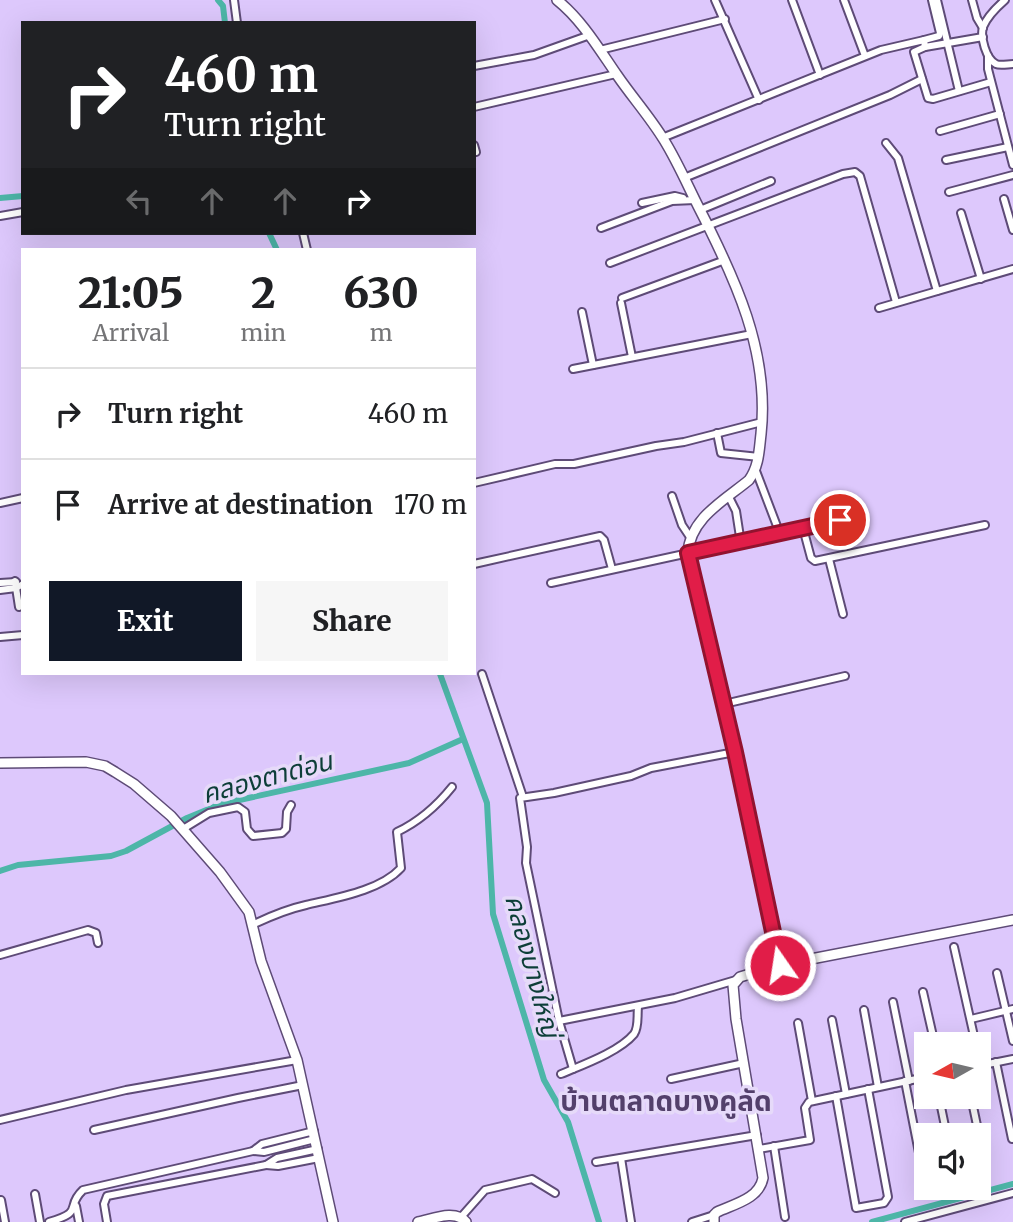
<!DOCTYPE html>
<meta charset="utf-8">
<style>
body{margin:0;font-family:Merriweather,"Noto Sans Thai",serif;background:#f6f6f6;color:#202124;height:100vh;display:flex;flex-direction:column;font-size:26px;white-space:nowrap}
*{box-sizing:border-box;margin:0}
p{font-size:23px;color:#757577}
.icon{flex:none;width:38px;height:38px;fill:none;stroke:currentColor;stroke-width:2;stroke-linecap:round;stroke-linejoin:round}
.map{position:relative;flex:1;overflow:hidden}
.drawer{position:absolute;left:21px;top:248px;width:455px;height:427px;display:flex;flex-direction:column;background:#fff;border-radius:0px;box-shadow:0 7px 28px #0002}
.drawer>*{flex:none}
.top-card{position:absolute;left:21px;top:21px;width:455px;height:214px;border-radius:0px;box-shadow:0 7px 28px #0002;background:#202124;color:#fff;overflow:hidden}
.needle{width:46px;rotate:262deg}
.fabs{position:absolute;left:914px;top:1032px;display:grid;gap:14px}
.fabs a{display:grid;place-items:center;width:77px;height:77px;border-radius:0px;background:#fff;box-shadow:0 7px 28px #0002;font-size:35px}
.pin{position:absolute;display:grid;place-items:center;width:60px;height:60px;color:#fff;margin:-30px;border:4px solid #fff;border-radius:50%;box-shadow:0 2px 7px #0007}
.me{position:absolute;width:77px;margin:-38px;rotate:347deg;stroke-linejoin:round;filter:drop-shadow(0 0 5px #0008)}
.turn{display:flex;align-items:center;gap:24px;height:147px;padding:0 28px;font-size:32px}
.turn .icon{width:91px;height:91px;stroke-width:2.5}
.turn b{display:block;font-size:49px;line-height:60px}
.lanes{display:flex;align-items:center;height:66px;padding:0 28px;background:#0003;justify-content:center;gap:35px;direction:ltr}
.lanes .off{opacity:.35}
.eta{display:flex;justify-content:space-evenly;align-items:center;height:119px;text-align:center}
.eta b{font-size:42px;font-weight:800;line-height:49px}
.primary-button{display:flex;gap:14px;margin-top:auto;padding:14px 28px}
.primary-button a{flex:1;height:80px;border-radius:0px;background:#111827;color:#fff;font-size:28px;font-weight:800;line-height:80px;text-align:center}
.primary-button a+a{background:#f6f6f6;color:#202124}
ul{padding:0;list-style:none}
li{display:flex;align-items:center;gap:21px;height:91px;padding:0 28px;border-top:2px solid #e0e0e0}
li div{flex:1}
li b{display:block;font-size:26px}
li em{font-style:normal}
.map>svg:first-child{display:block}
</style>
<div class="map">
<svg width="1013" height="1222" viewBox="0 0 1013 1222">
<rect width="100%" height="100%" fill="#ddc8fc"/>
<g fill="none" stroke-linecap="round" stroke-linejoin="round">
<g stroke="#4db6a8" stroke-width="6">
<path d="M218,0l5,6 2,17"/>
<path d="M0,198l23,-2"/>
<path d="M269,233l8,17"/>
<path d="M440,674l47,129 6,111 51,166 24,42 31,100"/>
<path d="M0,871l18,-6 93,-9 15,-5 61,-33 34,-14 188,-41 54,-24"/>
<path d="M872,1222l141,-38"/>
</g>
<defs>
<g id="street">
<path d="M234,0l3,23"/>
<path d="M715,0l44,100"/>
<path d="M792,0l28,75"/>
<path d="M844,0l21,56"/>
<path d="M937,0l22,91"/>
<path d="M972,0l5,18 6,10"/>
<path d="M1005,0c-8,7 -18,17 -22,27 -3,10 3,32 13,37 4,2 12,0 17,0"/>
<path d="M924,40l15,-4 1,-3 -8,-33"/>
<path d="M925,47l-11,5 14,46 5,1 58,-17"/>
<path d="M600,50l125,-31"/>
<path d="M988,56v13l25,96"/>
<path d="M474,66l60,-11 56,-20"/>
<path d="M474,107l142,-33"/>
<path d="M940,131l60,-17"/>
<path d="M662,138l219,-88 43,-10 1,7 58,-10"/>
<path d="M886,143l12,15 39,133"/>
<path d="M474,145l2,7"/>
<path d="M946,160l62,-13"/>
<path d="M684,178l206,-83 32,-16"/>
<path d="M949,192l64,-17"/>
<path d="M1004,199l9,31"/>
<path d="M642,203l33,-7 8,2"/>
<path d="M700,210l71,-29"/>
<path d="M961,213l20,66"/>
<path d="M0,216l23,-4"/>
<path d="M601,228l71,-27 23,-1"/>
<path d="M303,233l4,17"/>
<path d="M610,263l233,-89 12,-2 5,4 36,126"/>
<path d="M622,298l103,-38"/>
<path d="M621,303l11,54"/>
<path d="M879,308l134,-39"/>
<path d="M582,312l11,53"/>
<path d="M573,369l179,-35"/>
<path d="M717,433l4,20 38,4"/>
<path d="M756,471l24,63"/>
<path d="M474,483l81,-19h19l82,-18 28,-4 78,-20"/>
<path d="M672,496l10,29 8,12"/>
<path d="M729,497l7,14 4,26"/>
<path d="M0,503l23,-5"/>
<path d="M803,528l8,30 4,3 170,-36"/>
<path d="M829,559l14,55"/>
<path d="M474,564l126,-28 4,4 8,29"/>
<path d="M15,581l4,26"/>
<path d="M0,583l16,-1"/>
<path d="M551,583l289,-63"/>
<path d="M0,590l16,-2 7,-4"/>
<path d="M0,637l23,-2"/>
<path d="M482,674l41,123"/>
<path d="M724,704l121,-28"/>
<path d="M183,829l26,-16 29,-6 7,5 2,17 6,7 29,-3 4,-4 1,-17 4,-7"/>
<path d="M254,924c17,-8 34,-15 52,-19 29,-7 74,-14 95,-37l-4,-36c23,-11 39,-25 55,-45"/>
<path d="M954,947l22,98"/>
<path d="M0,955l88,-25 8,3 2,10"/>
<path d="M997,973l16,68"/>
<path d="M923,992l12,53"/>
<path d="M893,1002l16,79"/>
<path d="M864,1010l14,77"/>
<path d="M971,1019l42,-10"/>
<path d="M832,1020l14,74"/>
<path d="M559,1021l-33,-158 1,-16 -7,-49 34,-5 77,-17 20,-8 84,-16"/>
<path d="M798,1023l14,78"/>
<path d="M978,1054l3,12"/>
<path d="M996,1062l16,77"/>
<path d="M978,1066l35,-7"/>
<path d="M573,1069l-14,-48 116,-23 61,-18"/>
<path d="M561,1074c21,-9 58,-22 73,-40 5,-7 3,-19 4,-27"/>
<path d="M671,1079l73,-16"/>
<path d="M905,1081l16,82"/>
<path d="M836,1096l20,112 28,-5 4,-6 -20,-108"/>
<path d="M939,1097l8,39"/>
<path d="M971,1097l11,52"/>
<path d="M0,1120l126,-30 171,-30"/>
<path d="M94,1130l144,-32 65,-13"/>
<path d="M314,1131l-52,13 -9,7 11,1 51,-13"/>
<path d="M774,1146l11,71"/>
<path d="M318,1149l-41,9 -11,7 12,1 41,-8"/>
<path d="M759,1149l51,-9 -5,-32 4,-6 117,-25"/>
<path d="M621,1158l10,64"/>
<path d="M596,1162l161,-27"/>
<path d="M35,1194l5,28"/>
<path d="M1,1200l4,22"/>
<path d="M76,1206l3,16"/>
<path d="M462,1216l23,-26 47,-11 23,14"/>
<path d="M49,1222c37,-11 15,-14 34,-32l170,-39"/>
<path d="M107,1222l-3,-18 3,-8 159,-31"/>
<path d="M692,1222l22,-7"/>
<path d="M905,1222l108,-29"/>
</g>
<g id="secondary">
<path d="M557,0c25,20 42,49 60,75 15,22 33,42 47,65 13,21 23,44 34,66 37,72 72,146 63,228 -2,17 -2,32 -12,46 -24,20 -59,38 -61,73l47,199 45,213 -40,12 -7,8 3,34 27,159c-4,21 -29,26 -46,34l-3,3v7"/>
<path d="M0,763l86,-1 19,4 10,6 19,12 37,32 49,56 29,40 12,49 36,99 36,162"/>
<path d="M780,965l233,-45"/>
<path d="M418,1222c15,-3 37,-13 48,0"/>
</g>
</defs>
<use href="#street" stroke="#5e4b77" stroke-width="10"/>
<use href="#secondary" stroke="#5e4b77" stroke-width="12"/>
<use href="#street" stroke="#fff" stroke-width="6"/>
<use href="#secondary" stroke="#fff" stroke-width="9"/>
</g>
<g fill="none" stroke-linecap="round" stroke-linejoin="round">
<defs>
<path id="route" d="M780,965l-45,-213 -47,-199 152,-33"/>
</defs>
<use href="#route" stroke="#92132f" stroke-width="18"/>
<use href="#route" stroke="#e11d48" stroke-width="12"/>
</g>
<g text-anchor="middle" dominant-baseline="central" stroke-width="7" stroke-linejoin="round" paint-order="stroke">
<g font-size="26" font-style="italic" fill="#0d3e38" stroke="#e6daf9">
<text transform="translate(267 777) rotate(-15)">คลองตาด่อน</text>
<text transform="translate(533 966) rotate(75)">คลองบางใหญ่</text>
</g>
<g font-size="28" font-weight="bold" fill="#53406b" stroke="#e6daf9">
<text x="666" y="1101">บ้านตลาดบางคูลัด</text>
</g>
</g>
</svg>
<div class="fabs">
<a><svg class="needle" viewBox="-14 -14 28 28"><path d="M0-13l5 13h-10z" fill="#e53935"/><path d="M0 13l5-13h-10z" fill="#757577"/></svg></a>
<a><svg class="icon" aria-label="sound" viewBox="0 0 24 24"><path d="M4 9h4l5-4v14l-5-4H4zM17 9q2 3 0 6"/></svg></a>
</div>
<div class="pin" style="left:840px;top:520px;background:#d93025"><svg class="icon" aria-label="arrive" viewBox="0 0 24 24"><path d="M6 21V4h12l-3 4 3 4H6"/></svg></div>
<svg class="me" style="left:780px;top:965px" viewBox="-20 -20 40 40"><circle r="17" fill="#e11d48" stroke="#fff" stroke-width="3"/><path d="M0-11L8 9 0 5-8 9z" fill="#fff"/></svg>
<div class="top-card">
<div class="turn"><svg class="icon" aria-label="right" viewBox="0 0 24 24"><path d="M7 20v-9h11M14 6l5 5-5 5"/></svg><div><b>460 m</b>Turn right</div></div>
<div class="lanes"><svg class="icon off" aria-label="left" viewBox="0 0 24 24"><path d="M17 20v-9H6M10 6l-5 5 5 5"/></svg><svg class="icon off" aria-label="ahead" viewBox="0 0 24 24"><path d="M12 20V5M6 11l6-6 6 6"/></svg><svg class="icon off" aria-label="ahead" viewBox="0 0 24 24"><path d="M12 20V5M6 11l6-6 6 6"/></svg><svg class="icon" aria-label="right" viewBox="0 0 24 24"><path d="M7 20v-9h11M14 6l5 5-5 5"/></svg></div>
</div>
<section class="drawer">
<div class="eta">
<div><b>21:05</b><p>Arrival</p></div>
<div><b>2</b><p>min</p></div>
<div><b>630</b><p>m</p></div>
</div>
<ul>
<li><svg class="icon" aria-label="right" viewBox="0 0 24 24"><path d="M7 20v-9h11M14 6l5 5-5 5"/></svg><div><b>Turn right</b></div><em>460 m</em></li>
<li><svg class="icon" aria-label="arrive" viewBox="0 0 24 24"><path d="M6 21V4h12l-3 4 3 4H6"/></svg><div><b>Arrive at destination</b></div><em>170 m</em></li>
</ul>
<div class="primary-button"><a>Exit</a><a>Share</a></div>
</section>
</div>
